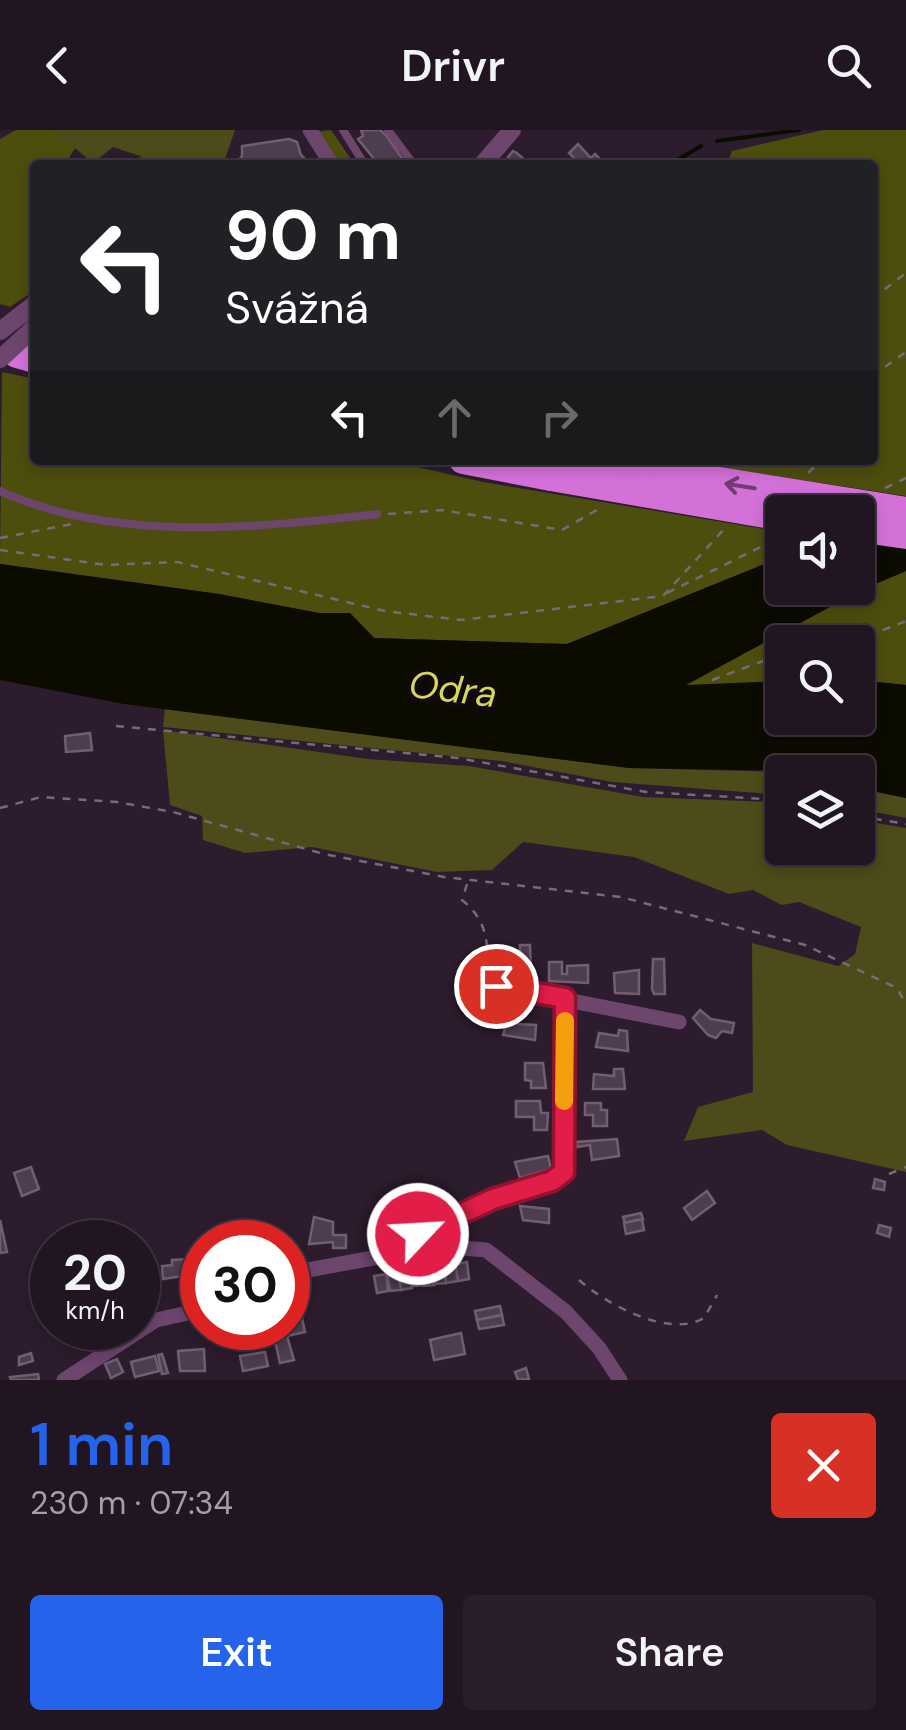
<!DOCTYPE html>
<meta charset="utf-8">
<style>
body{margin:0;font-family:"DM Sans",sans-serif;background:#291e2a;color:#f1f3f6;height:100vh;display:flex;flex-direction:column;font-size:38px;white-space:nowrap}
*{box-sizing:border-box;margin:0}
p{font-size:32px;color:#a29fa5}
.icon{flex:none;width:55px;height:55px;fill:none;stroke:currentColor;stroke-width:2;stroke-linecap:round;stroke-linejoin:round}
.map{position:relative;height:1250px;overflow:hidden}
.panel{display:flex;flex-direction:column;background:#211522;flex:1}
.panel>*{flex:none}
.banner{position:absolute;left:30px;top:30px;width:848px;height:305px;border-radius:10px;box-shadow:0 5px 15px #0003,0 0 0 2px #3e3440;background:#202124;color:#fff;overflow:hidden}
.fabs{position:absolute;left:765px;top:365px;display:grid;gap:20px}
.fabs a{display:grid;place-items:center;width:110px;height:110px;border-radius:10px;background:#211522;box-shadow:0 5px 15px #0003,0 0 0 2px #3e3440;font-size:50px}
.speed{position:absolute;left:30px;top:1090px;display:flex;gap:20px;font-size:50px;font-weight:700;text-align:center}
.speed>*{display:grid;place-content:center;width:130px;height:130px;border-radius:50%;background:#211522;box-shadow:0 5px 15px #0003,0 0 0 2px #3e3440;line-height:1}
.speed small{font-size:25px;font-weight:400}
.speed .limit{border:15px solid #d22;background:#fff;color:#111}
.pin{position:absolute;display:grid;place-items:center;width:85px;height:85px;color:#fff;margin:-42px;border:5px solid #fff;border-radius:50%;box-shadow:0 2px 10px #0007}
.me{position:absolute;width:110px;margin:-55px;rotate:65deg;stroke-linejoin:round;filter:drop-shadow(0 0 8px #0008)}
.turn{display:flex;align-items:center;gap:35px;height:210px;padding:0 30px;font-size:45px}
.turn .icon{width:130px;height:130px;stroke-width:2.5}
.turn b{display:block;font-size:70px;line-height:85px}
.lanes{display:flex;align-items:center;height:95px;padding:0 30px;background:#0003;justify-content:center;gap:50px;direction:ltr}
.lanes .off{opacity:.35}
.round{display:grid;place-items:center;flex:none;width:105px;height:105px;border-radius:10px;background:#291e2a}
.summary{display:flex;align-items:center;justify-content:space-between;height:170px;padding:0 30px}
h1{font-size:60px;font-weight:600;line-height:75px;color:#2563eb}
.button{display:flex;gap:20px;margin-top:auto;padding:20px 30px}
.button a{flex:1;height:115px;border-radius:10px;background:#2563eb;color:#fff;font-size:40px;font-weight:600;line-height:115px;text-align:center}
.button a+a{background:#291e2a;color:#f1f3f6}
header{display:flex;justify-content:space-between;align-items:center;height:130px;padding:0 30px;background:#211522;font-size:45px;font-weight:600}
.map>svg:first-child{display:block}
</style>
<header><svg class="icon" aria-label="back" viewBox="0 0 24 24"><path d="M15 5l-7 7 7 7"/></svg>Drivr<svg class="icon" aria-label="search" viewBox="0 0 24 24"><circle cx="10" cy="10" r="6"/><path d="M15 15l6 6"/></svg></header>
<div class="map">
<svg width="906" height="1250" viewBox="0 0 906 1250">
<rect width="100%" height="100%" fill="#2c1c2d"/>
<g fill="#4d4d0e">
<path d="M16,0h37l22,18 -10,17h-30v125l-25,17 -10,-3v-165z"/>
<path d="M331,0l24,35h-16l-22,-33z"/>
<path d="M823,0h83v366l-232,-36h198v-295h-145l5,-14z"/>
<path d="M2,242l33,7v81h352l96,22 299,50v25l-215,87 -193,-6 -24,-25h-31l-100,-19 -219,-30z"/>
<path d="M906,441v114l-48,-5v-38h-76v39l-98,5 177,-96z"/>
</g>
<g fill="#4c4b19">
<path d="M53,0h182l-12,35h-80l-3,-9 -27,-9 -20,16z"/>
<path d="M165,579l464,59 149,4 4,1v22l-170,-13 -110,-21 -339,-34z"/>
<path d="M163,600l205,29 101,7 174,31 126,5 13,3v43h76v-28l48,8v344l-119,-27 -25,-15 -78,11 14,-34 55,-15 -1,-149 86,23 17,-12 6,-27 -62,-25 -17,3 -29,-15 -24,4 -95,-37 -111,-15 -31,28 -55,2 -125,-25 -67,6 -42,-13 -1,-24 -32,-11z"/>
<path d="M858,658l48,10v20l-48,-9z"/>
</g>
<path fill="#0c0b00" d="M906,371v70l-45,19 -175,95 96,-4v37h76v-38l48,5v113l-48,-10v-16l-229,-4 -505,-64 -124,-24v-116l219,30 100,19h31l24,25 193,6 215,-87v31h76v-62z"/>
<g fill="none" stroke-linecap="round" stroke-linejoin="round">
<g stroke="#0c0b00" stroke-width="4">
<path d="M717,11l82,-11"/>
<path d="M669,35l32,-19"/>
</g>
</g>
<g fill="#4e3c4f" stroke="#715e72" stroke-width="2.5">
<path d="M380,0l6,5 20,29 -27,1 -21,-26 5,-3 -2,-6z"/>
<path d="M289,9l8,3 4,13 10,10h-76l7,-9v-10z"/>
<path d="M578,14l13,14 4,-4 7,7 -21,4 -12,-12z"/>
<path d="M513,21l4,2 13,12h-13l-9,-8z"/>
<path d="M90,603l2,17 -26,2 -1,-16z"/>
<path d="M520,815h10l1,28h-25v-14l14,-1z"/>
<path d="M653,829h11l1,35h-11l-2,-5z"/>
<path d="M549,832h13v12h5v-8l21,-1v18l-39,-2z"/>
<path d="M639,840v24l-24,-1 -1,-20z"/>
<path d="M700,880l11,9 23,4 -2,10 -10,-2 -6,7 -8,-3 -15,-17z"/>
<path d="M509,886h8l-1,8 20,1 -1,15 -32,-5z"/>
<path d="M619,900l8,1 1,20 -32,-4 3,-14 19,3z"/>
<path d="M525,933h18l3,25h-15v-7l-6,-1z"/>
<path d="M614,939h9l2,20h-32l1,-15 20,2z"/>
<path d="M516,971h24l1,12h7l-1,17h-13v-13h-18z"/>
<path d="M585,973h16v7h6v16h-14v-11h-8z"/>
<path d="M617,1009l2,17 -27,4 -2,-15 -13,2 -1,-5z"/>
<path d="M548,1026l3,13 -31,9 -5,-16z"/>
<path d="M31,1037l8,22 -17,7 -8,-23z"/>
<path d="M875,1049l10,3 -1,8 -11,-2z"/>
<path d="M707,1061l8,12 -23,17 -8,-12z"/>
<path d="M520,1076l29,3v14l-26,-3z"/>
<path d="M641,1083l2,6 -18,4 -2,-6z"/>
<path d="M314,1087l19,5v13h13v13h-13v-6l-24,2z"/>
<path d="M642,1089l2,11 -18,4 -2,-11z"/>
<path d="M0,1090l7,32 -7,1z"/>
<path d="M879,1095l12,3 -2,9 -12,-4z"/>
<path d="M189,1129l1,16 -27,4 -1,-13 10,-1v-5z"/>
<path d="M467,1132l2,17 -11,2 -3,-17z"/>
<path d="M450,1134h5l3,17 -12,2 -2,-18z"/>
<path d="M444,1135l2,18 -11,1 -2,-17z"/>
<path d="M431,1137l3,18 -12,1 -2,-17z"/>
<path d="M410,1140l2,18 -11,2 -3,-18z"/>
<circle cx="416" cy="1148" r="8"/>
<path d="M398,1142l3,18 -11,1 -3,-17z"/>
<path d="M386,1144l2,17 -11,2 -3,-17z"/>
<path d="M500,1176l2,9 -25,5 -2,-9z"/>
<path d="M502,1185l2,10 -25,4 -2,-9z"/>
<path d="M302,1188l3,14 -18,4 7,24 -14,3 -8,-35h16v-7z"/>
<path d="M70,1198h31l1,6 -31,2z"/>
<path d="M461,1203l4,21 -31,6 -4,-20z"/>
<path d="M204,1219l1,22h-25l-2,-20z"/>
<path d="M265,1222l3,14 -25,5 -3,-15z"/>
<path d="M31,1223l2,8 -14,4v-8z"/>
<path d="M162,1224l6,19 -6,1 -4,-19z"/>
<path d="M155,1226l4,15 -24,6 -4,-15z"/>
<path d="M117,1229l6,13 -12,6 -6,-14z"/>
<path d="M526,1238l3,11 -11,1 -3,-8z"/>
<path d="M38,1244l1,6h-28l-1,-3z"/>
</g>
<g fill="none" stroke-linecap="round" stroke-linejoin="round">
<g stroke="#786b79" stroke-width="2.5" stroke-dasharray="8 8" stroke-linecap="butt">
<path d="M872,169l34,-26"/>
<path d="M872,246l34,-24"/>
<path d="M808,343l13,-13"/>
<path d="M885,358l21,-10"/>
<path d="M388,384l54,-4 120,20 40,-23"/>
<path d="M0,408l72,-14"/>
<path d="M0,420l106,15 71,-3 208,49 76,9 202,-24 63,-69"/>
<path d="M667,463l114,-56"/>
<path d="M853,512l53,-21"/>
<path d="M712,550l70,-26"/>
<path d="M116,596l342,32 188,34 136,8"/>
<path d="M0,678l41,-11 76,5 56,10 151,42 120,23 177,20 184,48 92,43 9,16"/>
<path d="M858,686l48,8"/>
<path d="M467,754l-5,16c25,20 27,43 25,75"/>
<path d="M889,1044l17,-7"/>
<path d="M579,1150c26,23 89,59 125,38l13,-23"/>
</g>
<g stroke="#6d466e" stroke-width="8">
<path d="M343,0l22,35"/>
<path d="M388,0l26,35"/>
<path d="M0,361c113,52 257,37 377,23"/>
</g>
<g stroke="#6d466e" stroke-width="15">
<path d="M310,0l22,35"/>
<path d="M496,856l183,36"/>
<path d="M396,1123c28,-24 62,-40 96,-54 24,-9 51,-11 72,-27l1,-174"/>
<path d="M288,1152l20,-12 65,-12 78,-11 35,3 80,62 33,36 21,32"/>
<path d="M64,1250l92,-60 46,-10"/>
</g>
<path stroke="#6d466e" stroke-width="18" d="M482,35l30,-35"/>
<g stroke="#d371d9" stroke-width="28">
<path d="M17,224l18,5"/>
<path d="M463,330l88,17"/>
<path d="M858,398l48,7"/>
</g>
<g stroke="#6d466e" stroke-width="18">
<path d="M0,201l35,-27"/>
<path d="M0,229l35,-32"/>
</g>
<g stroke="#d371d9" stroke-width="28">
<path d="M588,330l318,51"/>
<path d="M551,347l231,40"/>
</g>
</g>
<defs><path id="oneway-shaft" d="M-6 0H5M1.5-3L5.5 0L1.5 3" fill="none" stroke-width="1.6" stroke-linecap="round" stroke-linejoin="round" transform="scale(2.5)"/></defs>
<use stroke="#723d74" href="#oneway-shaft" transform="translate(740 356) rotate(-171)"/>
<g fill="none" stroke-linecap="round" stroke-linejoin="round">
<defs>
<path id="route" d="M418,1104l75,-35 59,-18 12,-9 1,-174 -69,-12"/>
</defs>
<use href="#route" stroke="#92132f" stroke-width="25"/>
<use href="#route" stroke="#e11d48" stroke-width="18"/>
<path stroke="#f59e0b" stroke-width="18" d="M564,971l1,-80"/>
</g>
<g text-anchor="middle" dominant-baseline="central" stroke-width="10" stroke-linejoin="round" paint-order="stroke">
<g font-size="38" font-style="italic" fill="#d6d657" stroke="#100910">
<text transform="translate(453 559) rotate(7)">Odra</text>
</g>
</g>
</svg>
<div class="fabs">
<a><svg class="icon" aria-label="sound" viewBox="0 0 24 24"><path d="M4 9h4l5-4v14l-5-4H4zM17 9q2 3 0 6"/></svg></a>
<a><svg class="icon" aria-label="search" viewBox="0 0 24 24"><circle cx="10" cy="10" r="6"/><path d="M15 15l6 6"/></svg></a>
<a><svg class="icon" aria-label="layers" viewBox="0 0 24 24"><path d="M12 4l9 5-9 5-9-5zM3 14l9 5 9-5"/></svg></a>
</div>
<div class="speed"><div>20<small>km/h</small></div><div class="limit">30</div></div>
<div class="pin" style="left:496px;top:856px;background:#d93025"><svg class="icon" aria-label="arrive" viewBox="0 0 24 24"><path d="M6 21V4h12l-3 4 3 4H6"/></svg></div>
<svg class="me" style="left:418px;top:1104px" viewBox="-20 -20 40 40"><circle r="17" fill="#e11d48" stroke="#fff" stroke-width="3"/><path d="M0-11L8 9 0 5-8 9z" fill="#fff"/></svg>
<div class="banner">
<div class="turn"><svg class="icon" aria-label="left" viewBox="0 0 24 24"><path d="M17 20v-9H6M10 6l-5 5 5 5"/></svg><div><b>90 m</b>Svážná</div></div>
<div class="lanes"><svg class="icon" aria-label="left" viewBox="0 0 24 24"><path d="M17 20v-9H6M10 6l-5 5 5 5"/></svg><svg class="icon off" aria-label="ahead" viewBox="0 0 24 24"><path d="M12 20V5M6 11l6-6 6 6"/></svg><svg class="icon off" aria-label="right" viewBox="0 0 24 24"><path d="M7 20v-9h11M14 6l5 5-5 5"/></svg></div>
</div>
</div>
<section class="panel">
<div class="summary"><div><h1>1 min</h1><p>230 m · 07:34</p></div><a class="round" style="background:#d93025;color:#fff"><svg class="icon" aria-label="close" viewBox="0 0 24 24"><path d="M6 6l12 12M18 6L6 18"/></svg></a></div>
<div class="button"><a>Exit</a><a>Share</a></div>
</section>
